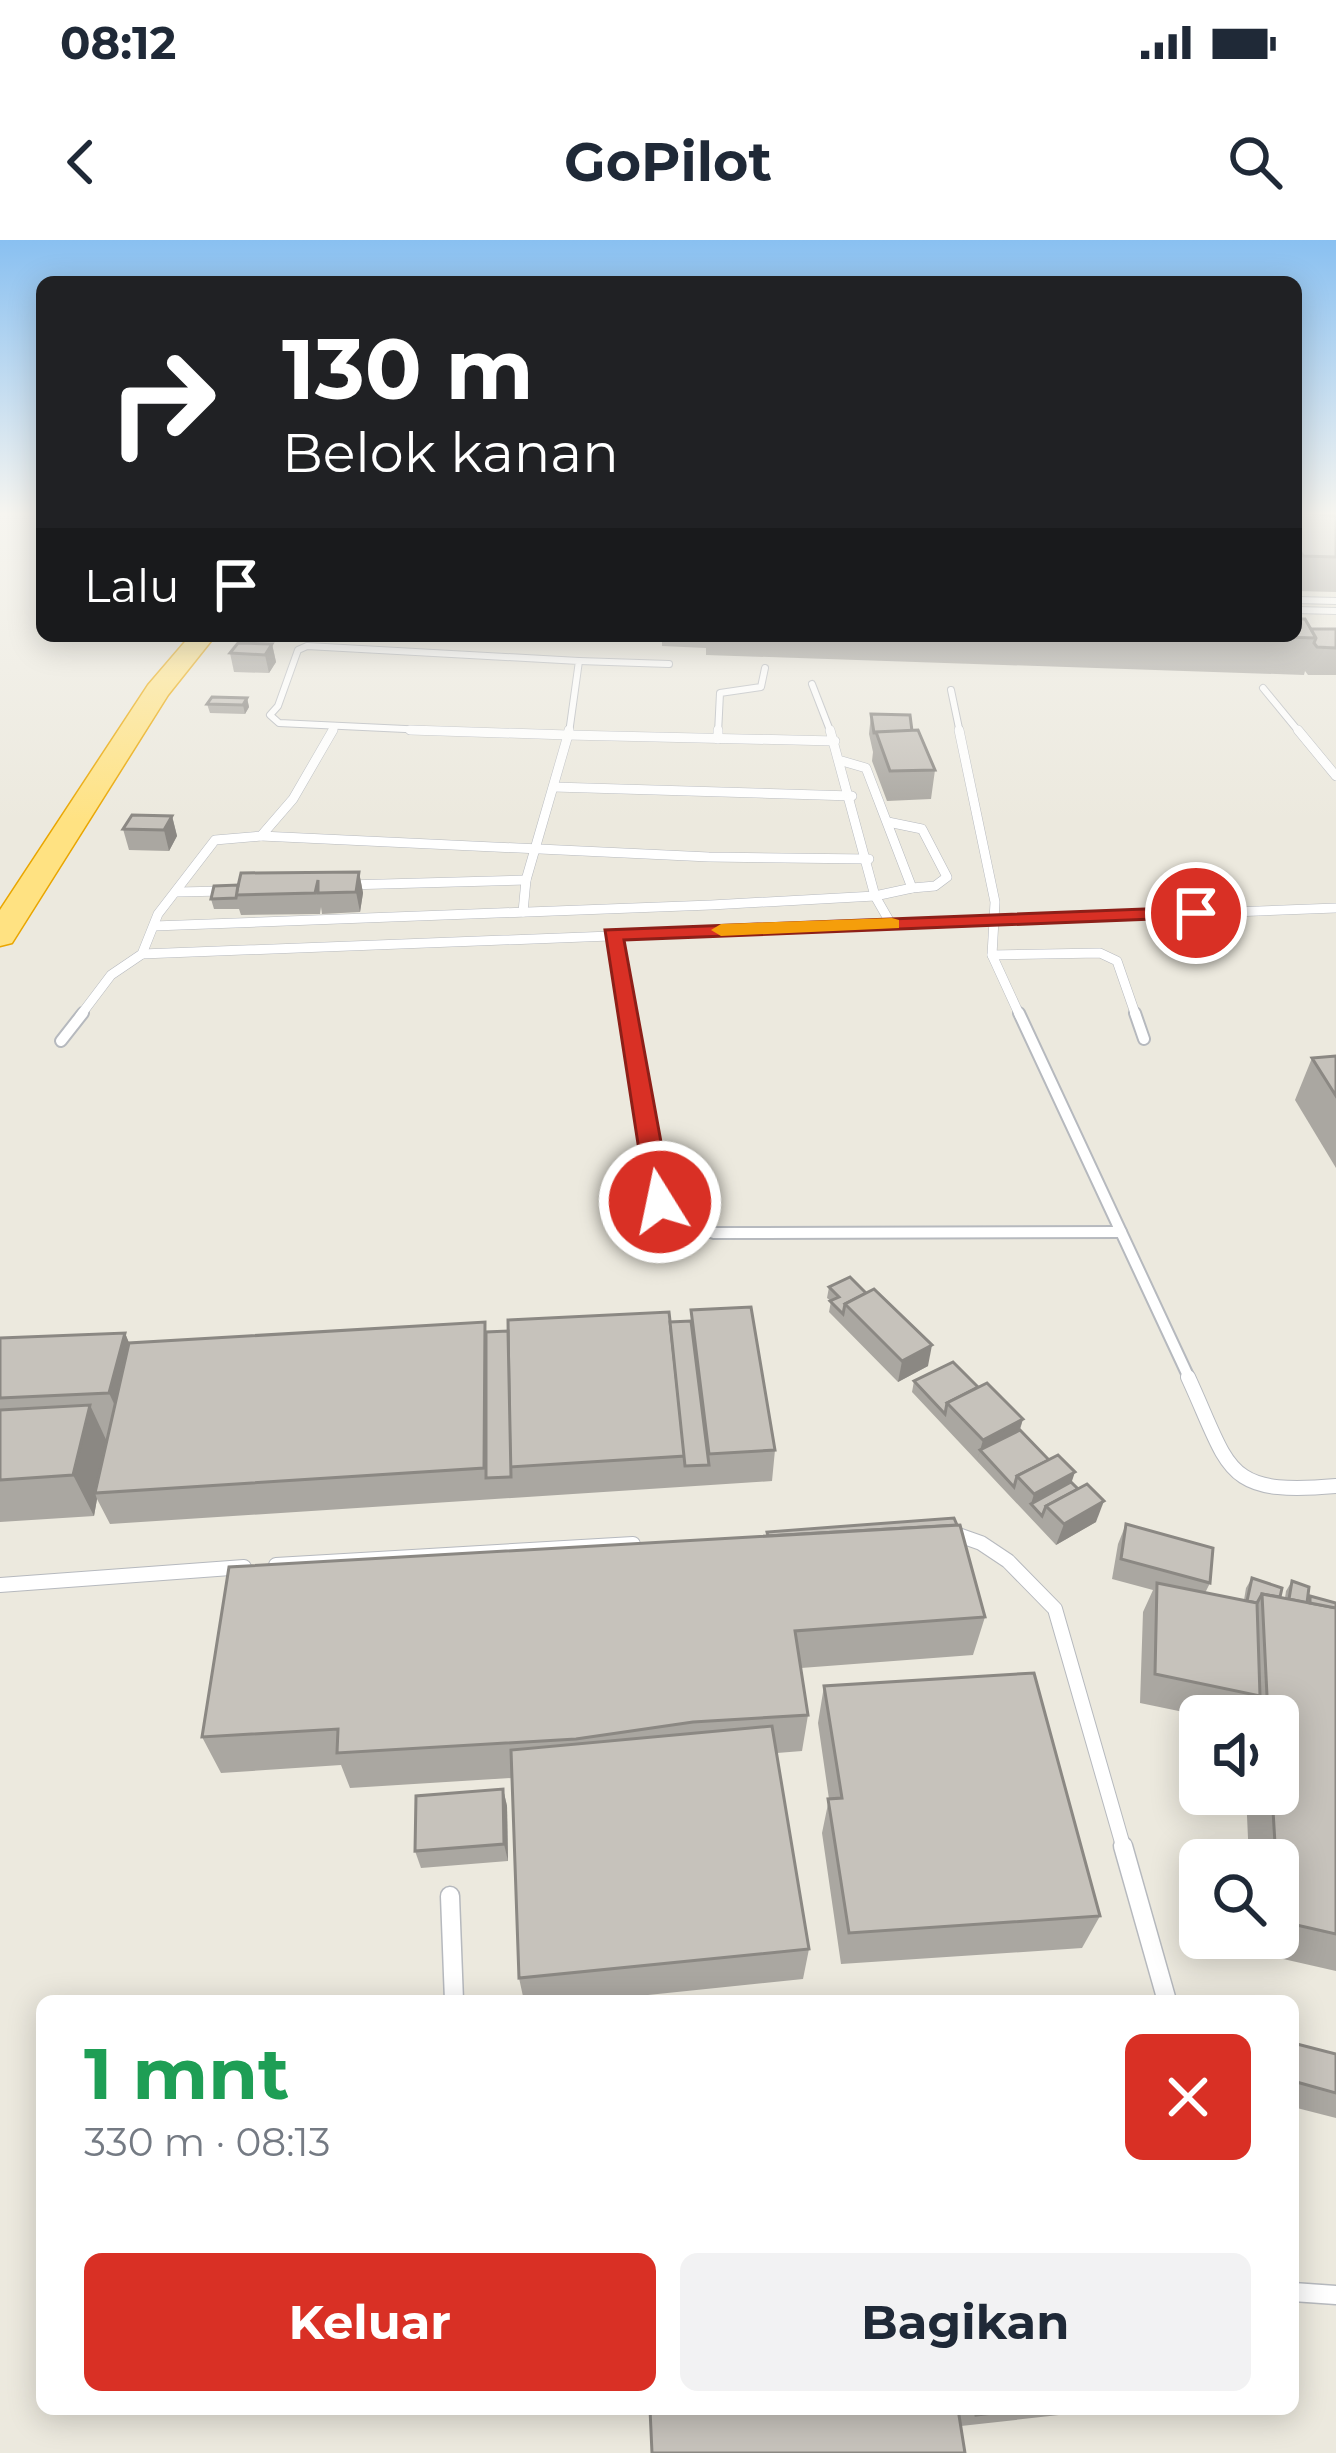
<!DOCTYPE html>
<html lang="id">
<meta charset="utf-8">
<style>
body{margin:0;font-family:Montserrat,sans-serif;background:#f2f2f3;color:#1f2937;height:100vh;display:flex;flex-direction:column;font-size:45px;white-space:nowrap}
*{box-sizing:border-box;margin:0}
p{font-size:39px;color:#747a83}
.icon{flex:none;width:66px;height:66px;fill:none;stroke:currentColor;stroke-width:2;stroke-linecap:round;stroke-linejoin:round}
.map{position:relative;flex:1;overflow:hidden}
.sheet{position:absolute;left:36px;top:1755px;width:1263px;height:420px;display:flex;flex-direction:column;background:#fff;border-radius:18px;box-shadow:0 6px 30px #0003}
.sheet>*{flex:none}
.top-card{position:absolute;left:36px;top:36px;width:1266px;height:366px;border-radius:18px;box-shadow:0 6px 30px #0003;background:#202124;color:#fff;overflow:hidden}
.fabs{position:absolute;left:1179px;top:1455px;display:grid;gap:24px}
.fabs a{display:grid;place-items:center;width:120px;height:120px;border-radius:18px;background:#fff;box-shadow:0 6px 30px #0003;font-size:60px}
.pin{position:absolute;display:grid;place-items:center;width:102px;height:102px;color:#fff;margin:-51px;border:6px solid #fff;border-radius:50%;box-shadow:0 3px 12px #0007}
.me{position:absolute;width:132px;margin:-66px;rotate:350deg;stroke-linejoin:round;filter:drop-shadow(0 0 9px #0008)}
.turn{display:flex;align-items:center;gap:42px;height:252px;padding:0 48px;font-size:54px}
.turn .icon{width:156px;height:156px;stroke-width:2.5}
.turn b{display:block;font-size:84px;line-height:102px}
.then{display:flex;align-items:center;height:114px;padding:0 48px;background:#0003;gap:24px;font-size:45px}
.round{display:grid;place-items:center;flex:none;width:126px;height:126px;border-radius:18px;background:#f2f2f3}
.headline{display:flex;align-items:center;justify-content:space-between;height:204px;padding:0 48px}
h1{font-size:72px;font-weight:700;line-height:90px;color:#1e9e55}
.cta{display:flex;gap:24px;margin-top:auto;padding:24px 48px}
.cta a{flex:1;height:138px;border-radius:18px;background:#d93025;color:#fff;font-size:48px;font-weight:700;line-height:138px;text-align:center}
.cta a+a{background:#f2f2f3;color:#1f2937}
.status{display:flex;justify-content:space-between;align-items:center;height:84px;padding:0 60px;background:#fff;direction:ltr}
.status svg{height:33px;fill:currentColor}
header{display:flex;justify-content:space-between;align-items:center;height:156px;padding:0 48px;background:#fff;font-size:54px;font-weight:700}
.map>svg:first-child{display:block}
</style>
<div class="status"><b>08:12</b><svg viewBox="0 0 49 12"><path d="M0 12V9h3v3zM5 12V6h3v6zM10 12V3h3v9zM15 12V0h3v12zM26 1h20v11H26zM47 4h2v5h-2z"/></svg></div>
<header><svg class="icon" aria-label="back" viewBox="0 0 24 24"><path d="M15 5l-7 7 7 7"/></svg>GoPilot<svg class="icon" aria-label="search" viewBox="0 0 24 24"><circle cx="10" cy="10" r="6"/><path d="M15 15l6 6"/></svg></header>
<div class="map">
<svg width="1336" height="2213" viewBox="0 0 1336 2213">
<rect width="100%" height="100%" fill="#ece9de"/>
<g fill="none" stroke-linecap="round" stroke-linejoin="round">
<defs>
<g id="service-far4">
<path d="M1296,360l40,1"/>
<path d="M1296,370l40,1"/>
<path d="M579,421l90,3"/>
<path d="M812,444l19,49"/>
<path d="M1263,448l37,45"/>
<path d="M951,450l9,43"/>
<path d="M332,493l3,-6"/>
<path d="M489,493l-210,-10 -9,-8 8,-9 20,-56 9,-4 272,15 -10,72"/>
<path d="M718,493l2,-40 41,-6 4,-19"/>
</g>
<g id="service-far3">
<path d="M410,490l158,5"/>
<path d="M830,490l45,166 16,28"/>
<path d="M959,490l36,172 -3,53 28,61"/>
<path d="M1298,490l38,46"/>
<path d="M568,495l267,6"/>
<path d="M568,495l1,-5"/>
<path d="M718,499v-9"/>
<path d="M554,547l298,9"/>
<path d="M888,582l34,7 25,48 -12,9 -23,2"/>
<path d="M261,596l448,21 160,2"/>
<path d="M347,645l179,-5"/>
<path d="M178,652l46,-1"/>
<path d="M523,672l3,-32 42,-145"/>
<path d="M154,686l557,-21 164,-9 37,-8 -46,-120 -24,-7"/>
<path d="M613,694l14,82"/>
<path d="M142,714l1194,-46"/>
<path d="M992,715l108,-2 17,8 19,55"/>
<path d="M80,776l31,-41 31,-21 16,-40 57,-74 46,-4 32,-37 40,-69"/>
</g>
<g id="service-far2">
<path d="M627,773l33,189 21,21 33,10 407,-1"/>
<path d="M1019,773l171,367"/>
<path d="M1135,773l9,26"/>
<path d="M61,801l22,-28"/>
</g>
<g id="service-far1">
<path d="M1188,1137c43,93 35,119 148,109"/>
<path d="M947,1291l34,12 27,18 47,48 69,240"/>
<path d="M276,1325l357,-21"/>
<path d="M0,1345l244,-18"/>
</g>
<g id="service">
<path d="M1123,1606l44,155"/>
<path d="M450,1656l4,105"/>
<path d="M1293,2052l43,3"/>
</g>
<path id="motorway" d="M190,396h25l-47,59 -156,248 -12,3v-36l148,-225z"/>
</defs>
<use href="#service-far4" stroke="#b6b9be" stroke-width="8"/>
<use href="#service-far3" stroke="#b6b9be" stroke-width="10"/>
<use href="#service-far2" stroke="#b6b9be" stroke-width="14"/>
<use href="#service-far1" stroke="#b6b9be" stroke-width="16"/>
<use href="#service" stroke="#b6b9be" stroke-width="21"/>
<use href="#motorway" stroke="#eaa600" stroke-width="3"/>
<use href="#service-far4" stroke="#fff" stroke-width="6"/>
<use href="#service-far3" stroke="#fff" stroke-width="9"/>
<use href="#service-far2" stroke="#fff" stroke-width="10"/>
<use href="#service-far1" stroke="#fff" stroke-width="14"/>
<use href="#service" stroke="#fff" stroke-width="18"/>
<use href="#motorway" fill="#ffe282" fill-rule="evenodd"/>
</g>
<g fill="#aaa7a1">
<path d="M1296,272l40,4v76l-40,-1z"/>
<path d="M1311,389h25v46h-28l-3,-4 -1,4 -598,-20v-7l-44,-2v-10h634z"/>
<path d="M272,404l4,18 -7,11 -35,-1 -4,-19z"/>
<path d="M247,458l2,9 -4,7 -35,-1 -3,-9z"/>
<path d="M871,474l41,17 23,39 -4,29 -44,2 -15,-40 1,-9 -4,-18z"/>
<path d="M172,576l5,20 -8,15 -40,-1 -6,-21z"/>
<path d="M359,632l4,21 -3,19 -38,2 -1,-7 -1,7 -79,1 -2,-6h-25l-3,-10 27,-14z"/>
<path d="M1336,816v112l-41,-68 17,-42z"/>
<path d="M829,1047l99,79 -30,16 -69,-70 2,-11 -4,-3z"/>
<path d="M691,1070l84,140 -3,31 -662,43 -13,-25 -3,17 -94,6v-184l125,-5 4,10 357,-11 205,-11z"/>
<path d="M914,1141l64,6 45,32 -3,11 51,52 25,40 -40,23 -144,-153z"/>
<path d="M1126,1284l84,59 -5,10 39,7 2,-12 6,-10 28,19 5,1 1,-7 6,-10 16,19 2,-4 26,7v368l-84,-19v-14h26v-78h-29l-3,-66h32v-78h-75l-63,-13 3,-91 10,-22 -41,-11 6,-35z"/>
<path d="M229,1327l756,50 -12,38 -172,13 7,47 -6,36 -25,2 32,196 -6,30 -213,22h-66l-5,-23 -7,-200 -162,10 -9,-23 -120,8 -19,-36z"/>
<path d="M824,1446l276,230 -18,32 -241,16 -19,-131 7,-34 -11,-76z"/>
<path d="M503,1549l4,17 1,55 -87,7 -6,-17z"/>
<path d="M1293,1803l43,11v64l-43,-11z"/>
<path d="M650,2169h463l-152,17z"/>
</g>
<g fill="#8b8883">
<path d="M272,404l4,18 -7,11 -4,-18z"/>
<path d="M247,458l2,9 -4,7 -2,-9z"/>
<path d="M172,576l5,20 -8,15 -5,-21z"/>
<path d="M359,632l4,21 -3,19 -4,-20z"/>
<path d="M125,1093l17,42 -14,59 -19,-41z"/>
<path d="M932,1105l-4,21 -30,16 4,-21z"/>
<path d="M90,1165l19,41 -14,47 2,6 -3,17 -21,-41z"/>
<path d="M1023,1179l-7,21 -36,10 -3,11 6,-21z"/>
<path d="M1075,1232l-7,21 -37,11 3,-10z"/>
<path d="M1104,1261l-8,21 -40,23 8,-21z"/>
<path d="M503,1549l4,17 1,55 -4,-17z"/>
</g>
<g fill="#c6c2bb" stroke="#8b8883" stroke-width="3">
<path d="M1296,272l40,4v41l-33,-1 -7,-12z"/>
<path d="M1296,379h9l11,19 -73,-2h53z"/>
<path d="M1311,389h25v19l-19,-1 -3,-4 2,-5z"/>
<path d="M238,403l34,1 -7,11 -35,-2z"/>
<path d="M212,457l35,1 -4,7 -36,-1z"/>
<path d="M871,474l39,1 2,16 -38,2z"/>
<path d="M918,490l17,40 -45,1 -14,-39z"/>
<path d="M132,575l40,1 -8,14 -41,-1z"/>
<path d="M359,632l-3,20 -38,1v-13l-3,13 -79,2 5,-22z"/>
<path d="M238,645l-2,13 -25,1 3,-13z"/>
<path d="M1336,816v40l-24,-38z"/>
<path d="M850,1037l16,16 -21,11 -2,10 -13,-13 9,-4 -10,-10z"/>
<path d="M874,1049l58,56 -30,16 -57,-57z"/>
<path d="M751,1067l24,143 -66,4 -18,-144z"/>
<path d="M669,1072l16,144 -175,11 -2,-147z"/>
<path d="M691,1081l18,144 -24,1 -15,-144z"/>
<path d="M485,1082l-1,146 -389,25 34,-150z"/>
<path d="M508,1091l3,146 -25,1v-146z"/>
<path d="M125,1093l-16,60 -109,5v-60z"/>
<path d="M953,1122l25,25 -31,16 -2,11 -31,-33z"/>
<path d="M987,1143l36,36 -40,21 -36,-37z"/>
<path d="M90,1165l-17,70 -73,5v-70z"/>
<path d="M1020,1190l29,30 -32,16 -3,11 -34,-37z"/>
<path d="M1058,1215l17,17 -41,22 -17,-18z"/>
<path d="M1071,1242l7,7 -32,17 -4,10 -11,-12z"/>
<path d="M1087,1244l17,17 -40,23 -18,-18z"/>
<path d="M954,1278l3,7 -189,11 -1,-4z"/>
<path d="M1126,1284l87,24 -3,35 -89,-24z"/>
<path d="M960,1285l25,92 -190,14 13,84 -115,7 -117,17 -239,14 1,-24 -136,8 27,-170z"/>
<path d="M1252,1338l30,10 -2,9 -18,-3 -5,9 -10,-2z"/>
<path d="M1292,1341l17,6 -2,16 -18,-4z"/>
<path d="M1157,1343l100,20 3,93 -105,-22z"/>
<path d="M1262,1354l74,14v326l-57,-13 -1,-61h-2l-4,-66h6v-78h-10z"/>
<path d="M1310,1356l26,7v5l-26,-5z"/>
<path d="M1034,1433l66,243 -251,17 -21,-134 14,-1 -18,-112z"/>
<path d="M772,1486l37,223 -290,29 -8,-228z"/>
<path d="M503,1549l1,55 -89,7 1,-55z"/>
<path d="M1293,1803l43,11v39l-43,-12z"/>
<path d="M650,2169h308l7,44h-313z"/>
<path d="M975,2169h51l-50,6z"/>
</g>
<linearGradient id="sky" x2="0" y2="1"><stop stop-color="#89c0f1"/><stop offset="0.47" stop-color="#f6f5f0"/><stop offset="1" stop-color="#f6f5f0" stop-opacity="0"/></linearGradient>
<rect width="1336" height="582" fill="url(#sky)"/>
<path fill="#d93025" stroke="#8d1f18" stroke-width="3" d="M1196,667l9,6 -2,4 -579,23 48,262 -12,9 -13,-9 -42,-272z"/>
<path fill="#f59e0b" d="M892,678l7,2v8l-178,8 -10,-6 10,-6z"/>
</svg>
<div class="fabs">
<a><svg class="icon" aria-label="sound" viewBox="0 0 24 24"><path d="M4 9h4l5-4v14l-5-4H4zM17 9q2 3 0 6"/></svg></a>
<a><svg class="icon" aria-label="search" viewBox="0 0 24 24"><circle cx="10" cy="10" r="6"/><path d="M15 15l6 6"/></svg></a>
</div>
<div class="pin" style="left:1196px;top:673px;background:#d93025"><svg class="icon" aria-label="arrive" viewBox="0 0 24 24"><path d="M6 21V4h12l-3 4 3 4H6"/></svg></div>
<svg class="me" style="left:660px;top:962px" viewBox="-20 -20 40 40"><circle r="17" fill="#d93025" stroke="#fff" stroke-width="3"/><path d="M0-11L8 9 0 5-8 9z" fill="#fff"/></svg>
<div class="top-card">
<div class="turn"><svg class="icon" aria-label="right" viewBox="0 0 24 24"><path d="M7 20v-9h11M14 6l5 5-5 5"/></svg><div><b>130 m</b>Belok kanan</div></div>
<div class="then">Lalu<svg class="icon" aria-label="arrive" viewBox="0 0 24 24"><path d="M6 21V4h12l-3 4 3 4H6"/></svg></div>
</div>
<section class="sheet">
<div class="headline"><div><h1>1 mnt</h1><p>330 m · 08:13</p></div><a class="round" style="background:#d93025;color:#fff"><svg class="icon" aria-label="close" viewBox="0 0 24 24"><path d="M6 6l12 12M18 6L6 18"/></svg></a></div>
<div class="cta"><a>Keluar</a><a>Bagikan</a></div>
</section>
</div>
